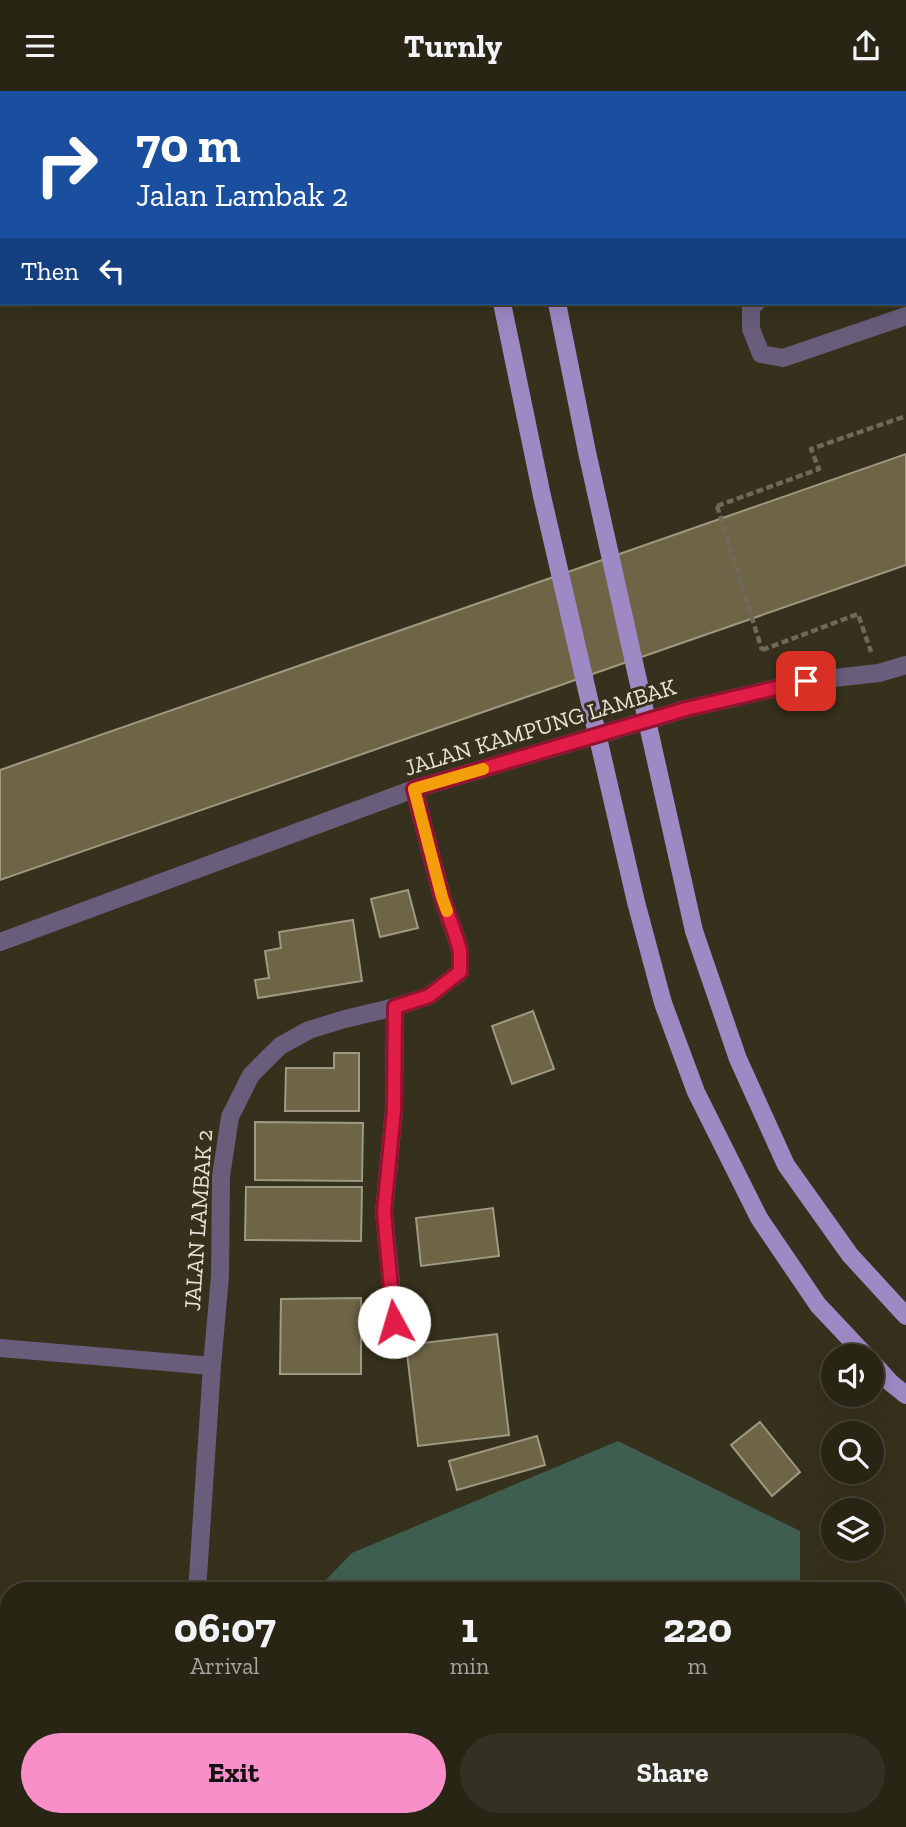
<!DOCTYPE html>
<style>
body{margin:0;font-family:"Zilla Slab",serif;background:#343122;color:#f1f3f6;height:100vh;display:flex;flex-direction:column;font-size:26px;white-space:nowrap}
*{box-sizing:border-box;margin:0}
p{font-size:23px;color:#a5a5a0}
.icon{flex:none;width:38px;height:38px;fill:none;stroke:currentColor;stroke-width:2;stroke-linecap:round;stroke-linejoin:round}
.map{position:relative;flex:1;overflow:hidden}
.sheet{position:absolute;left:0px;top:1491px;width:906px;height:245px;display:flex;flex-direction:column;background:#282515;border-radius:28px 28px 0 0;box-shadow:0 7px 28px #0002,0 0 0 2px #444234}
.sheet>*{flex:none}
.banner{position:absolute;left:0px;top:0px;width:906px;height:214px;box-shadow:0 7px 28px #0002,0 0 0 2px #444234;background:#1a4fa0;color:#fff;overflow:hidden}
.tools{position:absolute;left:821px;top:1253px;display:grid;gap:14px}
.tools a{display:grid;place-items:center;width:63px;height:63px;border-radius:50%;background:#282515;box-shadow:0 7px 28px #0002,0 0 0 2px #444234;font-size:35px}
.pin{position:absolute;display:grid;place-items:center;width:60px;height:60px;color:#fff;margin:-30px;border-radius:14px;box-shadow:0 4px 10px #0006}
.me{position:absolute;width:77px;margin:-38px;rotate:354deg;stroke-linejoin:round;filter:drop-shadow(0 0 5px #0008)}
.turn{display:flex;align-items:center;gap:24px;height:147px;padding:0 21px;font-size:32px}
.turn .icon{width:91px;height:91px;stroke-width:2.5}
.turn b{display:block;font-size:49px;line-height:60px}
.then{display:flex;align-items:center;height:66px;padding:0 21px;background:#0003;gap:14px;font-size:26px}
.eta{display:flex;justify-content:space-evenly;align-items:center;height:119px;text-align:center}
.eta b{font-size:42px;font-weight:700;line-height:49px}
.action{display:flex;gap:14px;margin-top:auto;padding:14px 21px}
.action a{flex:1;height:80px;border-radius:42px;background:#f98fc9;color:#111;font-size:28px;font-weight:700;line-height:80px;text-align:center}
.action a+a{background:#343122;color:#f1f3f6}
header{display:flex;justify-content:space-between;align-items:center;height:91px;padding:0 21px;background:#282515;font-size:32px;font-weight:700}
.map>svg:first-child{display:block}
</style>
<header><svg class="icon" aria-label="menu" viewBox="0 0 24 24"><path d="M4 6h16M4 12h16M4 18h16"/></svg>Turnly<svg class="icon" aria-label="share" viewBox="0 0 24 24"><path d="M12 15V3M7 8l5-5 5 5M5 13v7h14v-7"/></svg></header>
<div class="map">
<svg width="906" height="1736" viewBox="0 0 906 1736">
<rect width="100%" height="100%" fill="#36311c"/>
<g fill="#3e5f4f">
<path d="M618,1350l182,90v60h-485l37,-38z"/>
<path d="M90,1727h708v9h-717z"/>
</g>
<g fill="#6d6546" stroke="#9f9981" stroke-width="2">
<path d="M906,363v111l-906,315v-110z"/>
<path d="M408,799l10,38 -38,9 -9,-38z"/>
<path d="M353,829l9,61 -104,17 -3,-18 14,-2 -4,-27 16,-3 -2,-16z"/>
<path d="M533,920l21,58 -42,15 -20,-58z"/>
<path d="M334,962h25v58h-74l1,-43h48z"/>
<path d="M255,1031l108,1 -1,58 -107,-1z"/>
<path d="M246,1096h116l-1,54 -116,-1z"/>
<path d="M493,1117l6,48 -78,10 -5,-48z"/>
<path d="M361,1207v76h-81l1,-75z"/>
<path d="M497,1243l12,101 -91,11 -12,-101z"/>
<path d="M760,1331l40,50 -28,24 -41,-51z"/>
<path d="M537,1345l8,29 -88,25 -8,-29z"/>
</g>
<g fill="none" stroke-linecap="round" stroke-linejoin="round">
<g stroke="#6f6a58" stroke-width="4.5" stroke-dasharray="7 3.5" stroke-linecap="butt">
<path d="M717,415l102,-37 -8,-20 95,-33"/>
<path d="M762,559l96,-36 13,38"/>
</g>
<g stroke="#685e7c" stroke-width="18">
<path d="M38,2l1,-2"/>
<path d="M905,143h1"/>
<path d="M0,146h2"/>
<path d="M0,184l2,-10"/>
<path d="M756,212l-5,4v22l10,25 22,4 123,-42"/>
<path d="M0,851l414,-153 272,-80 120,-28 73,-8 27,-8"/>
<path d="M395,916l-1,103 -10,102 13,135"/>
<path d="M0,1257l212,18"/>
<path d="M197,1500l15,-225 8,-90 1,-100 9,-59 21,-42 29,-29 29,-16 36,-11 50,-12 34,-11 31,-24v-21l-4,-14 -14,-40 -28,-108"/>
<path d="M0,1612l9,1"/>
</g>
<g stroke="#9e89c5" stroke-width="18">
<path d="M459,0v2"/>
<path d="M514,0v2"/>
<path d="M872,1271l19,21 15,12"/>
</g>
<path stroke="#6f6a58" stroke-width="4.5" stroke-dasharray="7 3.5" stroke-linecap="butt" d="M717,415l45,144"/>
<g stroke="#9e89c5" stroke-width="18">
<path d="M502,212l40,193 94,406 27,101 33,89 63,126 59,87 48,51"/>
<path d="M557,212l30,149 107,479 44,128 48,106 64,90 56,61"/>
</g>
</g>
<g fill="none" stroke-linecap="round" stroke-linejoin="round">
<defs>
<path id="route" d="M394,1231l-10,-110 10,-102 1,-103 34,-11 31,-24v-21l-4,-14 -14,-40 -28,-108 272,-80 120,-28"/>
</defs>
<use href="#route" stroke="#92132f" stroke-width="18"/>
<use href="#route" stroke="#e11d48" stroke-width="12"/>
<path stroke="#f59e0b" stroke-width="12" d="M447,820l-5,-14 -28,-108 69,-20"/>
</g>
<g text-anchor="middle" dominant-baseline="central" stroke-width="6" stroke-linejoin="round" paint-order="stroke">
<g font-size="23" fill="#e7e3d7" stroke="#36311c">
<text transform="translate(540 636) rotate(-17)">JALAN KAMPUNG LAMBAK</text>
<text transform="translate(198 1129) rotate(-86)">JALAN LAMBAK 2</text>
</g>
</g>
</svg>
<div class="tools">
<a><svg class="icon" aria-label="sound" viewBox="0 0 24 24"><path d="M4 9h4l5-4v14l-5-4H4zM17 9q2 3 0 6"/></svg></a>
<a><svg class="icon" aria-label="search" viewBox="0 0 24 24"><circle cx="10" cy="10" r="6"/><path d="M15 15l6 6"/></svg></a>
<a><svg class="icon" aria-label="layers" viewBox="0 0 24 24"><path d="M12 4l9 5-9 5-9-5zM3 14l9 5 9-5"/></svg></a>
</div>
<div class="pin" style="left:806px;top:590px;background:#d93025"><svg class="icon" aria-label="arrive" viewBox="0 0 24 24"><path d="M6 21V4h12l-3 4 3 4H6"/></svg></div>
<svg class="me" style="left:394px;top:1231px" viewBox="-20 -20 40 40"><circle r="19" fill="#fff"/><path d="M0-13L10 11 0 6-10 11z" fill="#e11d48"/></svg>
<div class="banner">
<div class="turn"><svg class="icon" aria-label="right" viewBox="0 0 24 24"><path d="M7 20v-9h11M14 6l5 5-5 5"/></svg><div><b>70 m</b>Jalan Lambak 2</div></div>
<div class="then">Then<svg class="icon" aria-label="left" viewBox="0 0 24 24"><path d="M17 20v-9H6M10 6l-5 5 5 5"/></svg></div>
</div>
<section class="sheet">
<div class="eta">
<div><b>06:07</b><p>Arrival</p></div>
<div><b>1</b><p>min</p></div>
<div><b>220</b><p>m</p></div>
</div>
<div class="action"><a>Exit</a><a>Share</a></div>
</section>
</div>
